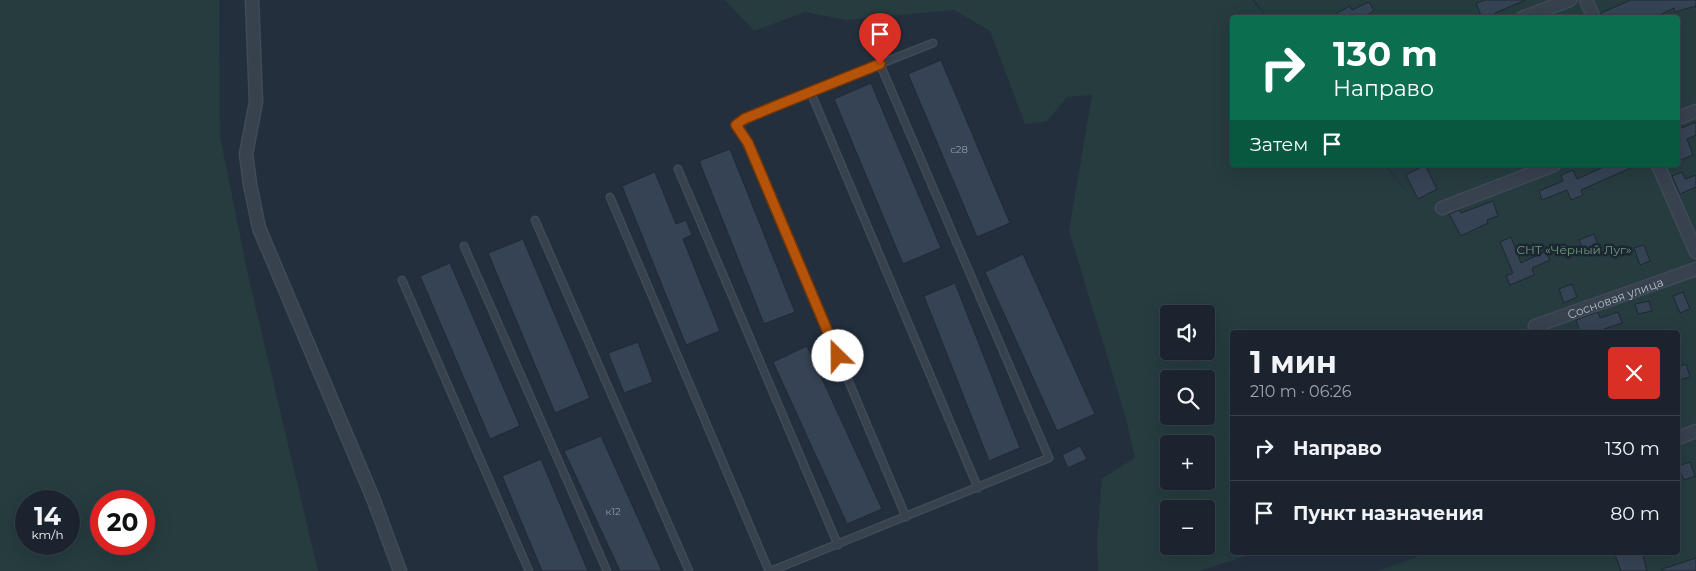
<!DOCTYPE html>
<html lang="ru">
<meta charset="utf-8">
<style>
body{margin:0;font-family:Montserrat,sans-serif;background:#242b36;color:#f1f3f6;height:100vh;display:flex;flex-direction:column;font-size:19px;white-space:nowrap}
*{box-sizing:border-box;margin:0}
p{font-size:16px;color:#a0a4aa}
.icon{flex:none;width:28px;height:28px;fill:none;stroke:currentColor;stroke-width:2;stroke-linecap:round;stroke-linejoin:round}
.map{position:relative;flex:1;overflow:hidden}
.details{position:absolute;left:1230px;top:330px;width:450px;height:225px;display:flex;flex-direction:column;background:#1b232e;border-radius:5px;box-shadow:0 5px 20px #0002,0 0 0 1px #39404a}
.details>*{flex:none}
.top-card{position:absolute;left:1230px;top:15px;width:450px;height:152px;border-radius:5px;box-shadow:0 5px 20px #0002,0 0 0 1px #39404a;background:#0b6e4f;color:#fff;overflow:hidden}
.buttons{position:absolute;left:1160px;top:305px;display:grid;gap:10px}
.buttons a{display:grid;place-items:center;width:55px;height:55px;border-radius:5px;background:#1b232e;box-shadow:0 5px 20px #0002,0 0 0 1px #39404a;font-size:25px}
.speed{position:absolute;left:15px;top:490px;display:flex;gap:10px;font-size:25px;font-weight:700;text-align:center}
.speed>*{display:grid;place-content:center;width:65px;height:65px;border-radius:50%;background:#1b232e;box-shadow:0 5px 20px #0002,0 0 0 1px #39404a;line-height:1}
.speed small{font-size:12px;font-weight:400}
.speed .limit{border:8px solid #d22;background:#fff;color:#111}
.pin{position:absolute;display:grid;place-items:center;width:42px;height:42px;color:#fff;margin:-51px -21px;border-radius:50% 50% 50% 0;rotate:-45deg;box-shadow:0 0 5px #0007}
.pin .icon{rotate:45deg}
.me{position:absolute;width:55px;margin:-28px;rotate:337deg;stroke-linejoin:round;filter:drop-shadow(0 0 4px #0008)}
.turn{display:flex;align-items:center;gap:18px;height:105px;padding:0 20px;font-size:22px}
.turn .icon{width:65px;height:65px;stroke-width:2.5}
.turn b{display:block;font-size:35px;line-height:42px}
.then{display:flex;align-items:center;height:48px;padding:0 20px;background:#0003;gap:10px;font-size:19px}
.round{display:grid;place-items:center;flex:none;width:52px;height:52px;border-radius:5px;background:#242b36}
.head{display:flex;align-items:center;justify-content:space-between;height:85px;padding:0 20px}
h1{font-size:30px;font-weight:700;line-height:38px}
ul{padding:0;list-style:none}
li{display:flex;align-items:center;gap:15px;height:65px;padding:0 20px;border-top:1px solid #39404a}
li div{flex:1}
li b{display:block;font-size:19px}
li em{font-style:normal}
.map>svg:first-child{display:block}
</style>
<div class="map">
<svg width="1696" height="571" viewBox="0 0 1696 571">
<rect width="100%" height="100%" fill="#242f3e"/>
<g fill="#263c3f" fill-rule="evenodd">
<path d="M0,0h219l1,136 28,139 70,296h-318zM26,501h43v43h-43zM101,501h43v43h-43z"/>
<path d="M725,0h527l14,17 -34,1v147h153l38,48 -37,-48h292v-147h-410l-14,-18h442v571h-318l49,-18 251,-1v-220h-446v220l24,1 -57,18h-101l-1,-30 5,-63 33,-20 -10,-43 -56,-184 23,-136 -25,2 -20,24 -22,3 -35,-93 -36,-21 -108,10 -41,-8 -51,19zM1169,314h37v37h-37zM1169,379h37v37h-37zM1169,444h37v37h-37zM1169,509h37v37h-37z"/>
</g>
<g fill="#364354" stroke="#1f2835">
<path d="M1485,0h41l-31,13 2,5h-15l-6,-15z"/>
<path d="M1631,0h65v6l-21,6 -1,-4 -21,10h-51l-1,-5z"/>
<path d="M1369,2l5,9 -13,7h-33l22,-12 2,4z"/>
<path d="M941,60l69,163 -33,14 -69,-163z"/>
<path d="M871,83l70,165 -38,16 -69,-165z"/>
<path d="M1696,122v13l-9,4 6,16 -15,6v-35l4,-1v3z"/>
<path d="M730,149l65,163 -31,12 -65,-163z"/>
<path d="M1425,165l12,24 -19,10 -12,-24z"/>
<path d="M1608,165h29l-56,25 2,5 -12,5 -4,-10 -25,10 -3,-9 24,-10 -2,-6 12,-5 4,9z"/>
<path d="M655,172l21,52 10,-4 6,15 -9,4 37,92 -34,14 -64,-159z"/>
<path d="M1682,172l3,7 11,-4v12l-16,7 -8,-18z"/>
<path d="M1493,201l5,15 -11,4 1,3 -27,13 -12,-22 10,-4 2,3z"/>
<path d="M1594,234l4,12 -14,6 -5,-12z"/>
<path d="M1511,237l10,26 25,-12 4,9 -18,8 2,7 -24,10 -4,-9 7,-3 -13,-31z"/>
<path d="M523,239l67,159 -35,15 -67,-160z"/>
<path d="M1644,245l6,16 -10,4 -6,-17z"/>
<path d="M1023,254l72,160 -38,17 -72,-159z"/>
<path d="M450,263l70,163 -30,13 -70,-163z"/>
<path d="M955,283l65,165 -31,13 -65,-165z"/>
<path d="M1572,284l5,13 -13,6 -5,-14z"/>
<path d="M1683,292l7,17 -10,4 -7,-17z"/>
<path d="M1649,301l3,10 -14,3 -3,-10z"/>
<path d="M1598,312l2,6 18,-6 4,11 -18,6 1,3h-25l-4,-12z"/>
<path d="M638,342l15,40 -29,11 -16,-40z"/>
<path d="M807,346l75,163 -35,15 -74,-162z"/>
<path d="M1686,364l4,13 -12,3v-13z"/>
<path d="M601,436l61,135h-42l-56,-120z"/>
<path d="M1080,446l7,13 -19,9 -6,-13z"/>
<path d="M541,459l47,112h-46l-40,-95z"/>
<path d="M1690,462l5,14 -11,4 -6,-14z"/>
<path d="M1614,552h28l5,19h-26z"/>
<path d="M1696,558v13h-34v-2z"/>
</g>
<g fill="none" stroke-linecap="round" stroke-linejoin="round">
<defs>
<g id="service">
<path d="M811,93l167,395"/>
<path d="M678,169l160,376"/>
<path d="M610,197l159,374"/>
<path d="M535,220l154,351"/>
<path d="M464,246l143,325"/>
<path d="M402,280l127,291"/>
<path d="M906,517l-158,-374 -12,-18 41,-20 156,-62"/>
<path d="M771,571l278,-113 -169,-394"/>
</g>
<g id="minor">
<path d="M252,0l4,102 -10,52 4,30 9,44 114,270 27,73"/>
<path d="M1586,0l8,18"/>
<path d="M1522,18l48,-18"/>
<path d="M1678,118l18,-7"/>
<path d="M1658,165l38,87"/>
<path d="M1442,208l112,-43"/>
<path id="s1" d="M1535,326l161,-57"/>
<path d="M1678,438l18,-7"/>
</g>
</defs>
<use href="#service" stroke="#414a57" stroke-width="9"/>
<use href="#minor" stroke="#414a57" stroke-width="15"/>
<use href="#service" stroke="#38414e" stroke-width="6"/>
<use href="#minor" stroke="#38414e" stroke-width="12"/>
</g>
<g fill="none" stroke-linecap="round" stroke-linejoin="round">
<defs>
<path id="route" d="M838,356l-90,-213 -12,-18 8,-6 34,-14 102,-41"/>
</defs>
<use href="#route" stroke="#753606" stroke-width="12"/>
<use href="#route" stroke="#b45309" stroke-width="9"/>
</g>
<g text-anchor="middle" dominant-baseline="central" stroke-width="5" stroke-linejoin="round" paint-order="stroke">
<g font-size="10" fill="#929caa">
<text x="959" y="149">с28</text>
<text x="613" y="511">к12</text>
</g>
<g font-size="12" fill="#6b9a76" stroke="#1d2633">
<text x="1574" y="249">СНТ «Чёрный Луг»</text>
</g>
<g font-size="12" fill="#b4bcc9" stroke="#1d2633">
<text stroke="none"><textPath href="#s1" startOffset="85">Сосновая улица</textPath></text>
</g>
</g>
</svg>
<div class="buttons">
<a><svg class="icon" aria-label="sound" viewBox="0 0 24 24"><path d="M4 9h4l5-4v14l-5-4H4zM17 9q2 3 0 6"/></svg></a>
<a><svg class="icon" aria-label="search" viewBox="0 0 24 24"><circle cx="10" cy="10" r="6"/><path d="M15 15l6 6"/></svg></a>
<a>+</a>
<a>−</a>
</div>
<div class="speed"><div>14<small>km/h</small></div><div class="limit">20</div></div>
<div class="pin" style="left:880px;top:64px;background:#d93025"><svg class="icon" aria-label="arrive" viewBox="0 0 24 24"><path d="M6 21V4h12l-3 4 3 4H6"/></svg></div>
<svg class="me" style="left:838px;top:356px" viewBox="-20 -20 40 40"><circle r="19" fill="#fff"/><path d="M0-13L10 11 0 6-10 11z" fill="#b45309"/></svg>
<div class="top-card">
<div class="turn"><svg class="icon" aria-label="right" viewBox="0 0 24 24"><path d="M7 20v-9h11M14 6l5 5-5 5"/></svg><div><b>130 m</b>Направо</div></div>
<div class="then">Затем<svg class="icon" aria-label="arrive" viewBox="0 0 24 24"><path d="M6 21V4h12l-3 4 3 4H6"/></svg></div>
</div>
<section class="details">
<div class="head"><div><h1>1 мин</h1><p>210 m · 06:26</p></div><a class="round" style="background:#d93025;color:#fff"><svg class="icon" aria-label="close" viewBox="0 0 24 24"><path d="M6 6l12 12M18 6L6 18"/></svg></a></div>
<ul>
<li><svg class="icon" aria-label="right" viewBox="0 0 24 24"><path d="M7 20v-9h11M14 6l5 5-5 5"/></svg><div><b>Направо</b></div><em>130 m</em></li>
<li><svg class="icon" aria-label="arrive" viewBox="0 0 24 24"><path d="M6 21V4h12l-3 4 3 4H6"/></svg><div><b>Пункт назначения</b></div><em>80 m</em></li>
</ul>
</section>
</div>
